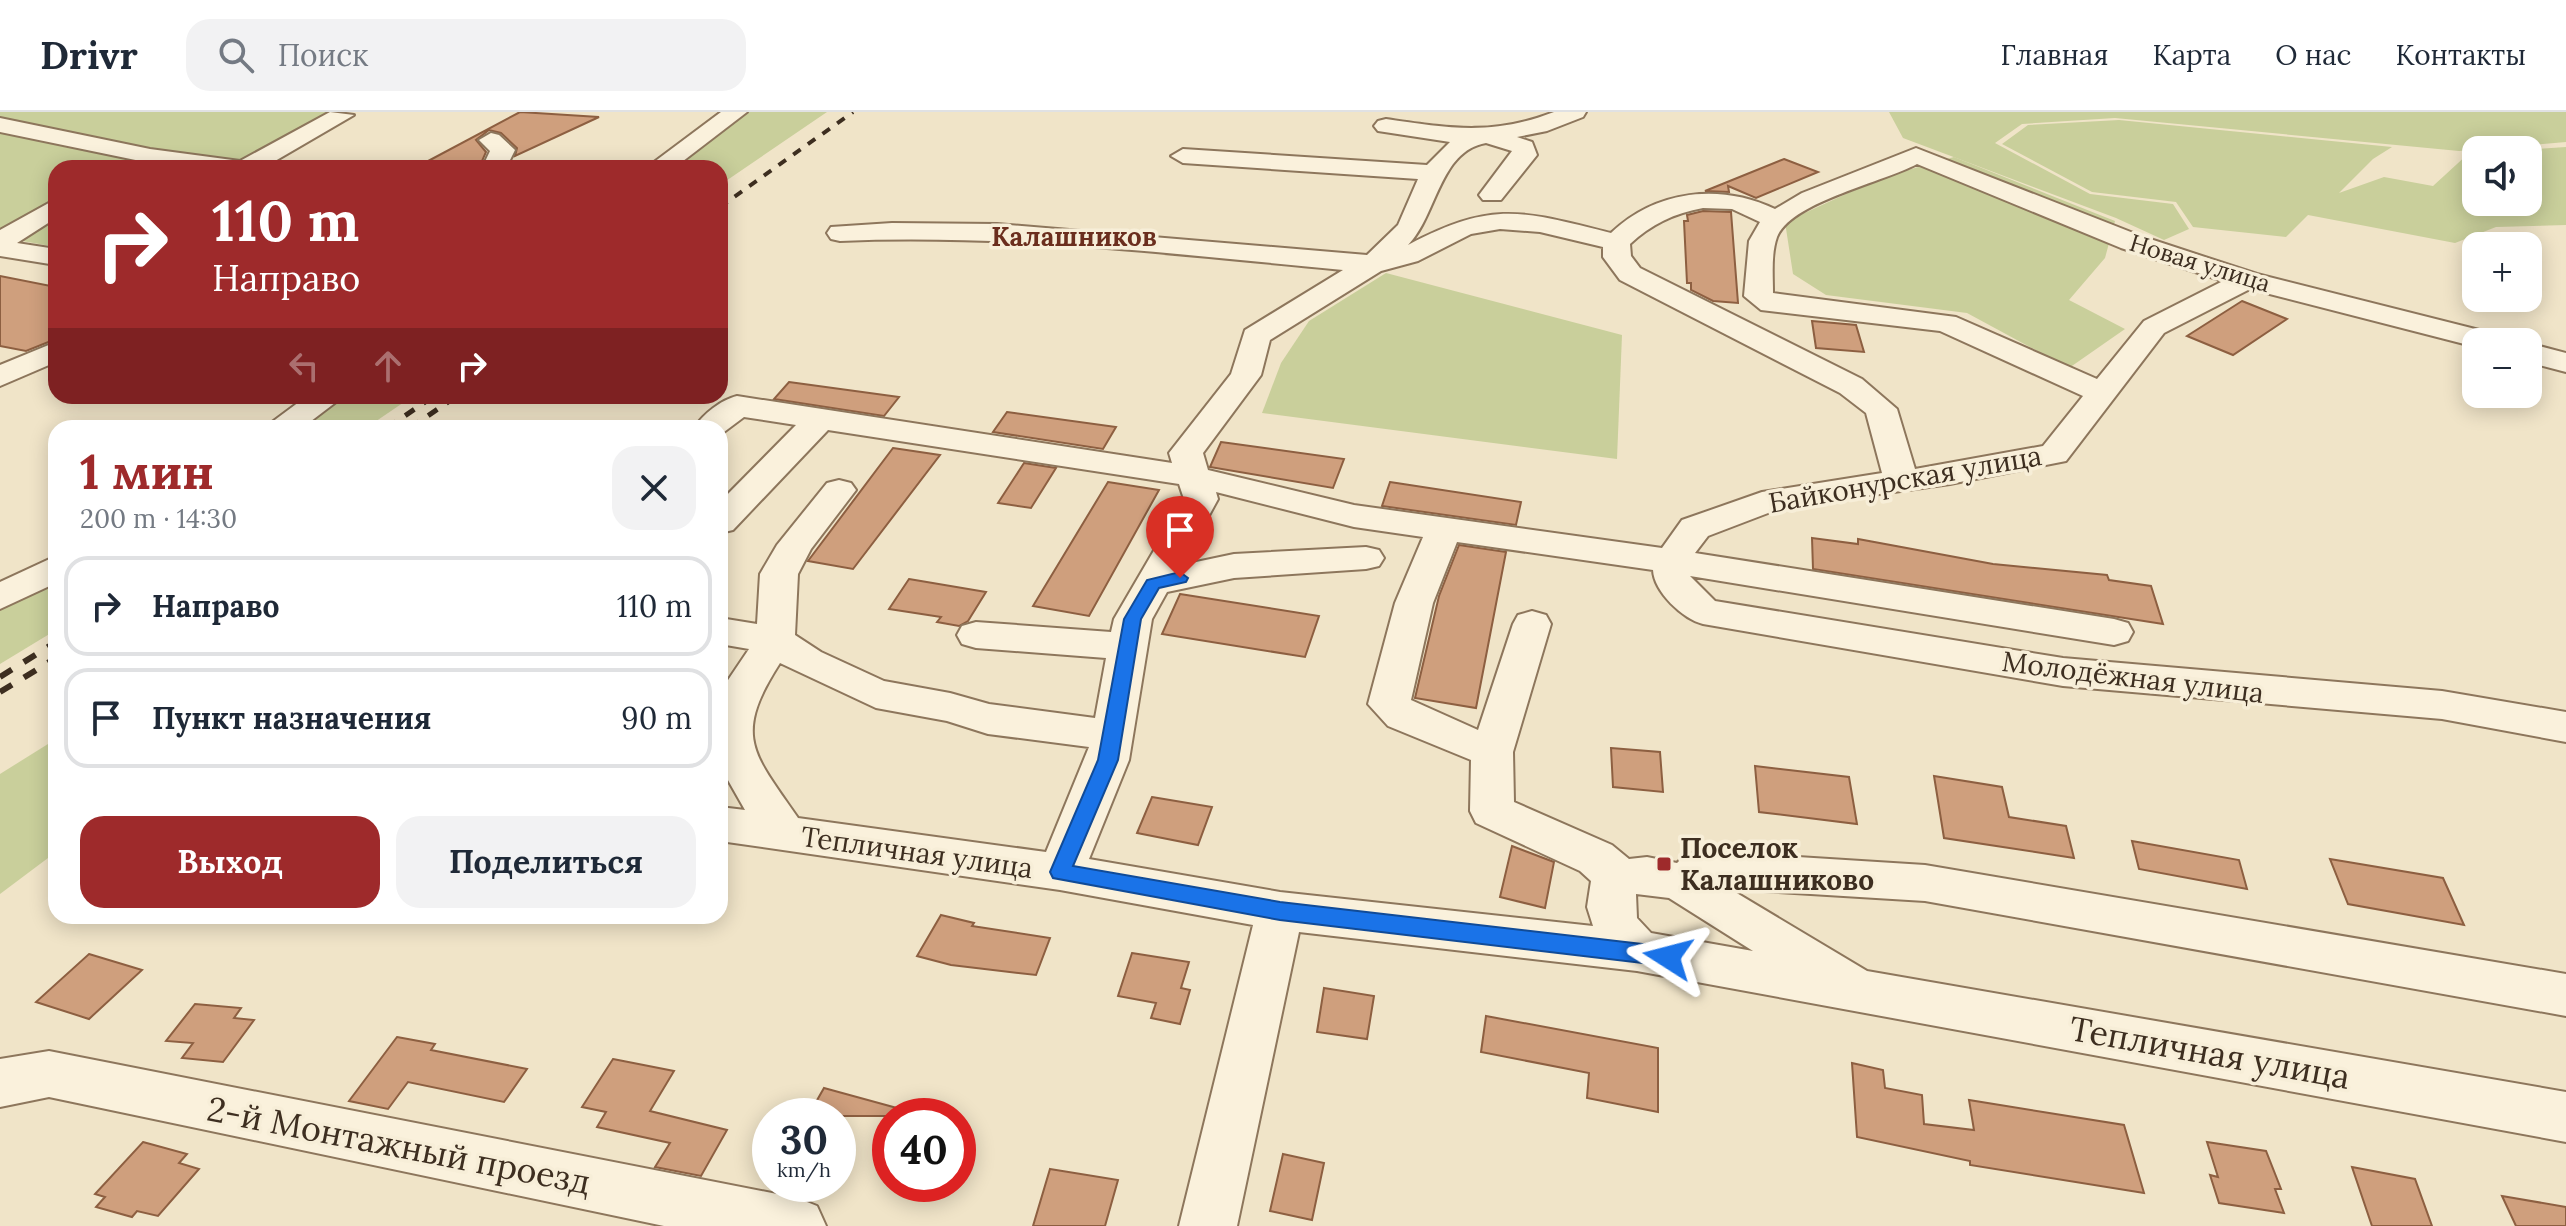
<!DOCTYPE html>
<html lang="ru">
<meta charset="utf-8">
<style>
body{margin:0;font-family:Lora,serif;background:#f2f2f3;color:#1f2937;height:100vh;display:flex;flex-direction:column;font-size:30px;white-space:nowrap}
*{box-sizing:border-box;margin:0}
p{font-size:26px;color:#747a83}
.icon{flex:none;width:44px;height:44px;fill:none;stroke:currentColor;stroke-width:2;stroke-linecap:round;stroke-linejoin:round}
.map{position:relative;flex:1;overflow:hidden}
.drawer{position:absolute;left:48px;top:308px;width:680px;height:504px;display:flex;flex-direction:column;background:#fff;border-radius:24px;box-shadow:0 4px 20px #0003}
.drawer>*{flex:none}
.hud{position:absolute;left:48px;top:48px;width:680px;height:244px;border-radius:24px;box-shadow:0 4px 20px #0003;background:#9e2a2b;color:#fff;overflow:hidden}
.tools{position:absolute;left:2462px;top:24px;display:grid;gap:16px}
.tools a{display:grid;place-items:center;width:80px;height:80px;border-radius:16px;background:#fff;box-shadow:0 4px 20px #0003;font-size:40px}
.speed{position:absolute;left:752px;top:986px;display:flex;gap:16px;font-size:40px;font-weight:700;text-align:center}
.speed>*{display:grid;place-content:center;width:104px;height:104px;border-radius:50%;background:#fff;box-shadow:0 4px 20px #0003;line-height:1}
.speed small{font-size:20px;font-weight:400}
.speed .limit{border:12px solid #d22;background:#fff;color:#111}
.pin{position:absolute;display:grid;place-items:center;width:68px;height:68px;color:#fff;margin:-82px -34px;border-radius:50% 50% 50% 0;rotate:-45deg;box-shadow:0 0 8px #0007}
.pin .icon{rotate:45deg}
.me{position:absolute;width:88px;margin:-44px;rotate:279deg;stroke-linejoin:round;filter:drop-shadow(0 0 6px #0008)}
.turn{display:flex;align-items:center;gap:28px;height:168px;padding:0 32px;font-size:36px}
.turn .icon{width:104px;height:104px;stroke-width:2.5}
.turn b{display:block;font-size:56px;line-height:68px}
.lanes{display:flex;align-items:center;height:76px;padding:0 32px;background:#0003;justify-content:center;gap:40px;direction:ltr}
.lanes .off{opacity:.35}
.round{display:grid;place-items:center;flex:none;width:84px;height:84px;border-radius:24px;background:#f2f2f3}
.headline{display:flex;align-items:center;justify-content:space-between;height:136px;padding:0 32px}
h1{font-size:48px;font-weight:700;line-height:60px;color:#9e2a2b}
.cta{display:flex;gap:16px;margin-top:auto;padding:16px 32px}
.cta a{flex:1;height:92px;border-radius:24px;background:#9e2a2b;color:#fff;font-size:32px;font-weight:700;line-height:92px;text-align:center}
.cta a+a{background:#f2f2f3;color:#1f2937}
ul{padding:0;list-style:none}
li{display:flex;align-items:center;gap:24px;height:100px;margin:0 16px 12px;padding:0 16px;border:4px solid #e0e1e3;border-radius:24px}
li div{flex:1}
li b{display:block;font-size:30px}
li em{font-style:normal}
header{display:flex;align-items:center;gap:48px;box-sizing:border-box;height:112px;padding:0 40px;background:#fff;border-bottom:2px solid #e0e1e3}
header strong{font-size:38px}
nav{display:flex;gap:44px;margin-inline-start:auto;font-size:28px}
.search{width:560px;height:72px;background:#f2f2f3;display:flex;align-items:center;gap:20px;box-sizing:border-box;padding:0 28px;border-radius:24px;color:#747a83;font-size:30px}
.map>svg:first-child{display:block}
</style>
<header>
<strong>Drivr</strong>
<div class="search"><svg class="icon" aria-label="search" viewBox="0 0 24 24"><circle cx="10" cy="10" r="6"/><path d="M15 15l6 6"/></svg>Поиск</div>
<nav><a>Главная</a><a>Карта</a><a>О нас</a><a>Контакты</a></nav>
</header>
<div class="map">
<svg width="2566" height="1114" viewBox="0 0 2566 1114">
<rect width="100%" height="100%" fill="#f0e4c8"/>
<g fill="#c9cf9b">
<path d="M0,0h333l-108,56h-169v79l-56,-10z"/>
<path d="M747,0h80l-107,73v-17h-53z"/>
<path d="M1889,0h677v30l-107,9 -344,-33 -93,6 -27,19 95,51 83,10 16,25 -25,11 -48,-22 -213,-80z"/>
<path d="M2119,8l273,27 -19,12 -34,34 45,-16 49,9 36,-33h7v49h52v-52h-10l48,-3v78l-70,2 -41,16 -147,-28 -22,22 -93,-10 -17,-25 -84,-10 -90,-48 26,-19z"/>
<path d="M1954,45l161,64 -10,37 -36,42 56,29 -56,39 -102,-55 -141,-18 -33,-21 -8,-52 98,-45z"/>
<path d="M1386,161l236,62 -5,124 -355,-46 19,-50 28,-42z"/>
<path d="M346,284h67l-47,32h-68z"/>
<path d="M56,467v51l-56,34v-55z"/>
<path d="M56,627v113l-56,42v-120z"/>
</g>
<g fill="#cf9f7d" stroke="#8d5f41" stroke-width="2">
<path d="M520,0l79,5 -84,39 2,-8 -16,-15 -12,-3 -13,10 10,12 -7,16h-64z"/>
<path d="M1784,47l34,13 -62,26 -28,-12 1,6 -24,-1z"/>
<path d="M1703,99l28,1 7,91 -25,-2 -22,-11v-7h-4l-3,-62h4l-1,-6z"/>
<path d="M0,164l56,11v52l-30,12 -26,-5z"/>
<path d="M2242,189l45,18 -54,36 -46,-19z"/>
<path d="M1812,209l44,4 8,27 -48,-4z"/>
<path d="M789,270l110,15 -15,19 -110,-17z"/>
<path d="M1007,300l109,15 -13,22 -110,-17z"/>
<path d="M1221,330l123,17 -11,29 -123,-21z"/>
<path d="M893,336l47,7 -87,114 -45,-8z"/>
<path d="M1024,351l32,5 -25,40 -33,-5z"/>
<path d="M1108,370l51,8 -70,126 -56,-10z"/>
<path d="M1390,370l131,20 -5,23 -134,-19z"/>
<path d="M1812,426l46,6v-5l135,25 114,11 2,5 42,6 12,38 -350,-55z"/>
<path d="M1459,433l47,7 -30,156 -61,-10 24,-102z"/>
<path d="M909,467l77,13 -18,29 -9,5 -22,-4 4,-5 -52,-8z"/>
<path d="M1180,482l139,22 -14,41 -143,-23z"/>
<path d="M1611,636l49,4 3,40 -50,-5z"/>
<path d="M1755,654l94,11 8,47 -98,-12z"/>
<path d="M1934,664l68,11 7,30 57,9 8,32 -130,-20z"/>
<path d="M1152,685l60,10 -14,38 -61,-12z"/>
<path d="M2132,729l107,19 8,29 -108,-20z"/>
<path d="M1512,734l42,16 -9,46 -45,-11z"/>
<path d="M2330,747l113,19 21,47 -116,-21z"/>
<path d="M941,803l33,8 -2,3 78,12 -14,37 -85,-10 -34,-9z"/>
<path d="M1132,841l57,9 -8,26 9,2 -10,34 -29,-6 5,-15 -38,-7z"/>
<path d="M89,842l53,16 -53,49 -53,-17z"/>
<path d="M1324,876l50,8 -7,43 -50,-7z"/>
<path d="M195,892l46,4 -7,10 20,2 -31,42 -41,-4 11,-15 -27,-2z"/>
<path d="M1486,904l172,32v64l-71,-14 2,-25 -108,-21z"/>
<path d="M397,925l38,7 -4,6 96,19 -23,33 -96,-20 -20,27 -39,-8z"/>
<path d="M613,947l61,12 -24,40 77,19 -26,46 -46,-9 15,-24 -73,-16 9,-15 -24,-5z"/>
<path d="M1852,951l31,7 2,18 37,7 2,29 50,6 -5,-30 155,25 20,68 -174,-28v-4l-113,-24z"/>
<path d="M824,976l73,20 -1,8h-88z"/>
<path d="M143,1030l44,12 -8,9 20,6 -41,47 -21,-5 -5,6 -36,-10 9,-10 -10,-3z"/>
<path d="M2207,1030l59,9 15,38h-6l9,24 -65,-10 -9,-28 8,2z"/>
<path d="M1283,1042l41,9 -12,57 -42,-9z"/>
<path d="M2352,1055l63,12 17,47h-60z"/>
<path d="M1050,1057l68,11 -13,46h-72z"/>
<path d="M2502,1084l64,11v19h-50z"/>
</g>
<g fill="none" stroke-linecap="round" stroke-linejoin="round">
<defs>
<g id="minor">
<path d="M330,0l24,3 -91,53h-78l-35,-5 -150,-31v-14l150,31 90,12z"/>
<path d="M721,0h26l-73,56h-28z"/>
<path d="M1554,0h32l-3,5 -36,14 -30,6 15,5 5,13 -36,45h-18l-4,-5 33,-44 -26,-8c-47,8 -49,73 -78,102 86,-45 113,-34 203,-12 45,-43 109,-50 164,-24l27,-16 114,-45 225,88 116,38 246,62 4,6h-31v5l-226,-58 -86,44 -98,128 -116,23 -169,24 -73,28 -13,17 419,66 14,4 5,9 -5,9 -14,4 -424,-69 25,25 348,57 379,33 124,21v30l-124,-23 -379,-33 -360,-62c-20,-5 -49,-32 -50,-54l-196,-28 -24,61 -22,97 67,30 35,-106 5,-9 14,-4 14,4 5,9 -38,128 1,50 98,43 17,14 18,-2 30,6 7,-7 16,-5 225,14 641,109v42l-641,-115 -195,-12 137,82 699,121v50l-929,-171 -338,-39 -62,294h-58l74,-301 -193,-35 -340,-49v-34l25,3 -25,-44v-74l29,-43 -29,-5v-26l37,6 3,-50 17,-29 50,-62 12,-3 12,3 5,7 -45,59 -13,25 -3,61 26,17 63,29 66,12 39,11 106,14 11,-60 -130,-10 -14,-4 -5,-9 5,-9 14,-4 135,10 3,-13 70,-120 -5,-15 -351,-54 -95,100 -13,3v-31l76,-77 -52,-8 -24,18v-7h-26c9,-14 27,-28 43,-32l435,67 -3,-10 62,-79 14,-44 98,-60c-168,-16 -334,-36 -503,-29l-9,-2 -4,-6 4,-6 61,-4 105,1 370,31 31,-30 20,-46 -235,-16 -12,-7 12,-7 244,16 23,-23 -72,-11 -4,-5 4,-5 8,-2c63,9 106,17 168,-7zM1917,52l204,84 102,33 -79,40 -47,58 -141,-62 -183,-24c0,-18 -2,-39 4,-56 14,-35 107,-55 140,-73zM1703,96l29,1 28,13 -11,19 -5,55 17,14 179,21 143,65 -40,50 -128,23 -18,-60 -35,-30 -222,-111 -9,-12 -1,-12c21,-20 45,-31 73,-36zM1500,117l40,3 63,15v10l17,23 220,113 26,20 16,60 -120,19 -80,28 -20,28 -308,-43 -146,-35 -5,-17 58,-78 9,-35 111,-69 37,-10 53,-27zM1216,380l138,35 69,10 -28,66 -27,101 20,22 83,34 -1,51 6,12 104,48 11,10 -4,26 6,19 -313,-34 -191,-33 40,-99 23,-141 15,-27 67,-14 132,-9 13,-3 5,-8 -5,-8 -13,-3 -132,7 -52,11 36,-66zM780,551l96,45 71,13 41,13 101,13 -43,105 -248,-34c-46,-66 -65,-82 -18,-155zM1636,782l33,4 84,53 -102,-18 -14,-15z"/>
<path d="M491,21l8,2 16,15 -9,18h-24l8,-17 -11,-11z"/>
<path d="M56,87v19l-39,25 39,6v16l-56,-9v-26z"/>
<path d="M56,230v20l-56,24v-21z"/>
<path d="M2528,231l38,10v19l-38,-10z"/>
<path d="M307,284h37l-42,32h-38z"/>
<path d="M56,444v27l-56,26v-27z"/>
<path d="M49,939l748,147 20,8 9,20h-162l-615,-129 -49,10v-48z"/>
</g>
</defs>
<use href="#minor" stroke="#8d765c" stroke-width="4"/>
<use href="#minor" fill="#faf1dc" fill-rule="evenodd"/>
<path stroke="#3d2e20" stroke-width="4" stroke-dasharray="9 9" stroke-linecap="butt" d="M720,95l133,-95"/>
<g stroke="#3d2e20" stroke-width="5" stroke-dasharray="11 11" stroke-linecap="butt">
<path d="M387,316l47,-32"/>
<path d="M410,316l47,-32"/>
</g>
<g stroke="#3d2e20" stroke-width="6" stroke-dasharray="14 14" stroke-linecap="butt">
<path d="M0,565l56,-35"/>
<path d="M0,580l56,-34"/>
</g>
</g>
<path fill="#1a73e8" stroke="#114b97" stroke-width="2" d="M1180,460l8,6 -2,4 -27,6 -18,31 -23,141 -45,106 207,36 388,45 8,3 3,7 -3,6 -8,3 -388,-46 -227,-42 -3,-6 48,-112 26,-141 23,-39z"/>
<rect fill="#9e2a2b" stroke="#f7eed8" stroke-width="3" x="1656" y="744" width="16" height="16" rx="4"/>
<g text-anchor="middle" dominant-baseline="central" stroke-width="7" stroke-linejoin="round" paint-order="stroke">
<g font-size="24" fill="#3d2e20" stroke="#f7eed8">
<text transform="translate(2200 151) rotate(17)">Новая улица</text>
</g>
<g font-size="26" font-weight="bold" fill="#6b2e1e" stroke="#f7eed8">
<text x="1074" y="124">Калашников</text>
</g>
<g font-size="28" fill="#3d2e20" stroke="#f7eed8">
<text transform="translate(1905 367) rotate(-10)">Байконурская улица</text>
<text transform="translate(2133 565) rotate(7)">Молодёжная улица</text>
<text transform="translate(917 740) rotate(8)">Тепличная улица</text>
</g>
<g font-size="28" font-weight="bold" fill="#3d2e20" stroke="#f7eed8" text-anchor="start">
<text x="1680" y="736">Поселок<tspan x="1680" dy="32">Калашниково</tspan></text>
</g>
<g font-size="34" fill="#3d2e20" stroke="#f7eed8">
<text transform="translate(2210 940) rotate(10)">Тепличная улица</text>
<text transform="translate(399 1033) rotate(11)">2-й Монтажный проезд</text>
</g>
</g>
</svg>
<div class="tools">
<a><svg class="icon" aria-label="sound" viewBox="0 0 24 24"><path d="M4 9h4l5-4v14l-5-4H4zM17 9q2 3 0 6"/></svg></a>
<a>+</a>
<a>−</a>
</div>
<div class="speed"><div>30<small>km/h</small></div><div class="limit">40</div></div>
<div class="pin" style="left:1180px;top:466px;background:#d93025"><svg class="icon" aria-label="arrive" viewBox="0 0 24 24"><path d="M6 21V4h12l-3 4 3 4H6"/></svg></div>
<svg class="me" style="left:1668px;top:845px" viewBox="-20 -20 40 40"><path d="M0-17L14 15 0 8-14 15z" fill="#1a73e8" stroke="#fff" stroke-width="4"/></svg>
<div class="hud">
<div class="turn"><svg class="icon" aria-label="right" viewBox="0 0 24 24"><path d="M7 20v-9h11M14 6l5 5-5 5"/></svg><div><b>110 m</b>Направо</div></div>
<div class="lanes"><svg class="icon off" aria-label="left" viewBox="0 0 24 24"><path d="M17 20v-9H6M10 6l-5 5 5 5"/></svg><svg class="icon off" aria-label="ahead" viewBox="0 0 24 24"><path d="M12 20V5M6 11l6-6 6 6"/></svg><svg class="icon" aria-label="right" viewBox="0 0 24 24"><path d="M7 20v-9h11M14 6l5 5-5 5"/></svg></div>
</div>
<section class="drawer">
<div class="headline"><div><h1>1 мин</h1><p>200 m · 14:30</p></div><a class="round"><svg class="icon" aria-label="close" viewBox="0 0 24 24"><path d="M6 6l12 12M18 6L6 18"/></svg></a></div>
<ul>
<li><svg class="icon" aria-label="right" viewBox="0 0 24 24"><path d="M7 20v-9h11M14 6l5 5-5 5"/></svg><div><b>Направо</b></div><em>110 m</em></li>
<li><svg class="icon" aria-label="arrive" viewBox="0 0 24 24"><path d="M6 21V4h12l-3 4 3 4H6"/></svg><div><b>Пункт назначения</b></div><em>90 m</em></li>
</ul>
<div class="cta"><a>Выход</a><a>Поделиться</a></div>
</section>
</div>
